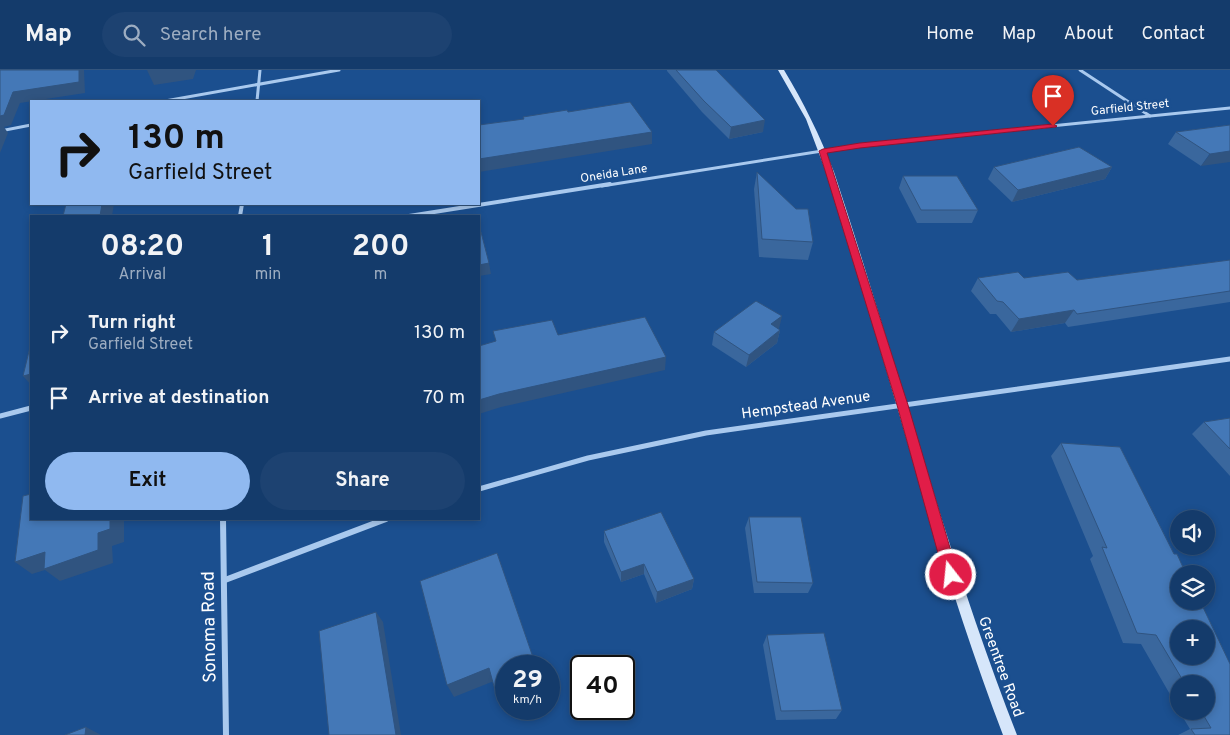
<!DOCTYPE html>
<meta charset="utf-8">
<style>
body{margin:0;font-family:Overpass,sans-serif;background:#1d4271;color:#f1f3f6;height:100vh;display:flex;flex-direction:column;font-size:19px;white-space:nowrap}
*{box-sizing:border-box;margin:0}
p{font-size:16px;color:#9dadc1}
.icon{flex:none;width:28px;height:28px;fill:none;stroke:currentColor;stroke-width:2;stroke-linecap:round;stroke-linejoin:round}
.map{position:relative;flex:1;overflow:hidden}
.panel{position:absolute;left:30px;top:145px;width:450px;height:305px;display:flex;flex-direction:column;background:#143b6b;border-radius:0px;box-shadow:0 2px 8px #0003,0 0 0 1px #33557e}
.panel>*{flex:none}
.hud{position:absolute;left:30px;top:30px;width:450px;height:105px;border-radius:0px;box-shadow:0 2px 8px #0003,0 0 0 1px #33557e;background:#90b9f0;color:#111;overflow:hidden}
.tools{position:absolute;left:1170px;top:440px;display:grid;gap:10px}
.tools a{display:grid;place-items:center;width:45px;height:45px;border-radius:50%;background:#143b6b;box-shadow:0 2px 8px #0003,0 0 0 1px #33557e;font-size:25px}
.speed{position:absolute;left:495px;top:585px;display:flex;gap:10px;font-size:25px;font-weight:700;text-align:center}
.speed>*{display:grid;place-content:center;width:65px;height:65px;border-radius:50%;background:#143b6b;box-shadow:0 2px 8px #0003,0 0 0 1px #33557e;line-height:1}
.speed small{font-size:12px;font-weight:400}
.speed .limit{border:2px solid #111;border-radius:8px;background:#fff;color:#111}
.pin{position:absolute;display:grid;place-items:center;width:42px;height:42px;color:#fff;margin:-51px -21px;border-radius:50% 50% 50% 0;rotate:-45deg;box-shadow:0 0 5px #0007}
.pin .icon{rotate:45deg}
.me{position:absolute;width:55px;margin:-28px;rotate:344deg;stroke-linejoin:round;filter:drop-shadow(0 0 4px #0008)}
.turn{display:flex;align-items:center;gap:18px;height:105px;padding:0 15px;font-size:22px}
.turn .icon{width:65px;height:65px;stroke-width:2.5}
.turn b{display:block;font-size:35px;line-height:42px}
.eta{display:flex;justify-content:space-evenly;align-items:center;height:85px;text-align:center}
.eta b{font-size:30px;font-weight:700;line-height:35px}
.action{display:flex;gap:10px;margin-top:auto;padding:10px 15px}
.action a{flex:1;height:58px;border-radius:30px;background:#90b9f0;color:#111;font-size:20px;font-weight:700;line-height:58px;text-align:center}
.action a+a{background:#1d4271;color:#f1f3f6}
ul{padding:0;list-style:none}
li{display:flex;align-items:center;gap:15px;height:65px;padding:0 15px}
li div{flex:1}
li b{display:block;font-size:19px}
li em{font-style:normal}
header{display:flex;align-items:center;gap:30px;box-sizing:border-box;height:70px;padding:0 25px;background:#143b6b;border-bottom:1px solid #33557e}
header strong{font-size:24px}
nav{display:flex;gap:28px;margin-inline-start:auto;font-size:18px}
.search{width:350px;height:45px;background:#1d4271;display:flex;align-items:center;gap:12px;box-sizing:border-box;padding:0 18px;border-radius:28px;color:#9dadc1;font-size:19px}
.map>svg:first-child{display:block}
</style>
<header>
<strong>Map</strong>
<div class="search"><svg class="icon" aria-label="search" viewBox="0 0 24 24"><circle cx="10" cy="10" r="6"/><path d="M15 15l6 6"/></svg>Search here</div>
<nav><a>Home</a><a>Map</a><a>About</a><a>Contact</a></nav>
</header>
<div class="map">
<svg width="1230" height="665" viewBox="0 0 1230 665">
<rect width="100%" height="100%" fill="#1b4f8f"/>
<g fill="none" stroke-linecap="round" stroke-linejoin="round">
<g stroke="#a9c9ee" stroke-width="3">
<path d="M1080,0l70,46"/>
<path d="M165,31l174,-31"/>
<path d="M257,31l3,-31"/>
<path d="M0,61l31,-6"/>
<path d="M602,116l258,-41 370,-37"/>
</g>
<g stroke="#a9c9ee" stroke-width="4">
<path d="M240,146l2,-12"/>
<path d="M409,146l201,-32"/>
</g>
<g stroke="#a9c9ee" stroke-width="5">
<path d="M0,346l31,-8"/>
<path d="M479,419l109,-31 118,-25 524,-74"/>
</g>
<g stroke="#a9c9ee" stroke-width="6">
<path d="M223,449l3,216"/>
<path d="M225,510l161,-61"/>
</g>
<path fill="#d6e6fa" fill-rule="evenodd" d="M778,0h6c20,33 36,66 50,102 62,187 111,379 183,563h-14c-70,-184 -116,-376 -177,-563l-20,-53z"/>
</g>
<g fill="#3a679d" fill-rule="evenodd">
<path d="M667,0h49l47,62 -34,7 -27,-27 -35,-41z"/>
<path d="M1230,55l-29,41 -33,-22 8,-12z"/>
<path d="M994,97h118l-7,12 -93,23 -24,-23z"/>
<path d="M757,102l56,70 -5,18 -49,-3 -5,-68z"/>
<path d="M903,106l75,34 -6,13h-55l-18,-35z"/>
<path d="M1230,190v42l-162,25 -3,-4 -54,9 -15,-18h-6l-19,-23 7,-13h46l53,2z"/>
<path d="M778,259l2,1 -3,13 -31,24 -34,-22 2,-13z"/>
<path d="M1230,348v58l-38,-42 12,-12z"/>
<path d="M1061,373l59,4 54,107h3l9,20h-7v27h21l30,63v71h-52l12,-6 -11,-18h27v-27h-27v26l-38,-66 -18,-1 -33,-84 3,-3 -42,-100zM1179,559h27v27h-27z"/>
<path d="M749,447l64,66 -5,10h-54l-9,-65z"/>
<path d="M604,461l90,48 -2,10 -36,14 -12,-29 -23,8 -17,-40z"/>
<path d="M767,565l75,75 -6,9 -60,1 -13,-75z"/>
</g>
<g fill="#305480">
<path d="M79,0h5l1,23 -65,10 -9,22 -7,2 4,6 -8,20v-37l13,-24z"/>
<path d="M147,0h49l-3,9 -39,6z"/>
<path d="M765,50l-2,12 -34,7 2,-12z"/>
<path d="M652,62v12l-173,28v-13z"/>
<path d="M1230,81v11l-29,4 9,-12z"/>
<path d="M1112,97l-7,12 -93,23 6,-12z"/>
<path d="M102,134h12l-2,12h-12z"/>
<path d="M489,193l2,11 -12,2v-11z"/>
<path d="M1074,240l-9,13 -54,9 8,-13z"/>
<path d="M782,246l-3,13 -8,-5z"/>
<path d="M780,260l-3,13 -31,24 3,-12z"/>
<path d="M666,287l-1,13 -164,37 -22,7v-14l20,-6z"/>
<path d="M31,304v11l-8,-9z"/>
<path d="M110,449h14v23l-12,4 1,17 -53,18 -15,-11 -13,4 -17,-12 83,-29z"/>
<path d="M644,494v10l-23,8v-10z"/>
<path d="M694,509l-2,10 -36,14 1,-11z"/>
<path d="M376,542l7,10 18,113h-5z"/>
<path d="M489,598l5,13 -40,16 -7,-12z"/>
<path d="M506,615v14l-6,3 -5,-12z"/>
<path d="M86,657l15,8h-16z"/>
</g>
<g fill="#4478b7" stroke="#305480" fill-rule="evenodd">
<path d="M0,0h79v12l-66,10 -9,23 -4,1z"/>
<path d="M676,0h40l49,50 -34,7 -27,-26z"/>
<path d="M630,32l22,30 -173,27v-34l45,-6 -1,-2 44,-7 1,2z"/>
<path d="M1230,55v26l-20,3 -34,-22z"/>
<path d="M1079,77l33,20 -94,23 -24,-23z"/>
<path d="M757,102l39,37h12l5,33 -51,-3z"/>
<path d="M903,106h54l21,34h-57z"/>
<path d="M66,134h36l-2,12h-37z"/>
<path d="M481,162l8,31 -10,2v-32z"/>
<path d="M1230,190v31l-153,23 -3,-4 -55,9 -16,-17 -6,-1 -19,-23 40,-6 6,6 44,-6 9,8z"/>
<path d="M756,231l26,15 -11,8 9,6 -31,25 -35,-23z"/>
<path d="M645,247l21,40 -167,37 -20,6v-54l17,-5 -3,-10 59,-11 6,15z"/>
<path d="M31,273v31l-8,2z"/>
<path d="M1230,348v31l-26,-27z"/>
<path d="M1061,373l59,4 54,107h3l9,20h-7v27h21l30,63v71h-35l-4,-6 20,-1 -10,-17h5v-27h-21l-29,-49 -19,-2 -35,-86 5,1zM1179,559h27v27h-27z"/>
<path d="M31,424v25h79v10l-12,4v17l-54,19 1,-17 -30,10 8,-66z"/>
<path d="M661,442l33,67 -37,13 -13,-28 -23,8 -17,-41z"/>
<path d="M749,447h52l12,66 -56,-1z"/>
<path d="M497,483l39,113h-30v19l-11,5 -6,-22 -42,17 -27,-104z"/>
<path d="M376,542l20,123h-67l-10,-104z"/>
<path d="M824,563l18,77 -61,1 -14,-76z"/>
<path d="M86,657l-1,8h-20z"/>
</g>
<path fill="#e11d48" stroke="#92132f" d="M1053,54l4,2 -1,1 -196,21 -33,5 81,252 50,170 -2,5 -5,2 -5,-2 -2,-5 -47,-170 -78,-254 4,-2 37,-6z"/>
<g text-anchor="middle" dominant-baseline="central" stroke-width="5" stroke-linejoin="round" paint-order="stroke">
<g font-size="12" fill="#fff" stroke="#1b4f8f">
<text transform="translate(1130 38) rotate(-6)">Garfield Street</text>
<text transform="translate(614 104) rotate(-9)">Oneida Lane</text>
</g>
<g font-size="15" fill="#fff" stroke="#1b4f8f">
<text transform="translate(806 336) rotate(-8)">Hempstead Avenue</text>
<text transform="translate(1000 597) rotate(70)">Greentree Road</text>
</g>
<g font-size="18" fill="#fff" stroke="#1b4f8f">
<text transform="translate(210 557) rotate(-91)">Sonoma Road</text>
</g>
</g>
</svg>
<div class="tools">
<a><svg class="icon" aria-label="sound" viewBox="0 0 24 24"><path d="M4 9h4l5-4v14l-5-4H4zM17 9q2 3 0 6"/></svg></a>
<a><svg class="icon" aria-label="layers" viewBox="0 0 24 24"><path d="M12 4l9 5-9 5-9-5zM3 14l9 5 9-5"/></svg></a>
<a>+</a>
<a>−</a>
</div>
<div class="speed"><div>29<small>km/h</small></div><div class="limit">40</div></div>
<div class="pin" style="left:1053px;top:56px;background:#d93025"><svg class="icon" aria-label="arrive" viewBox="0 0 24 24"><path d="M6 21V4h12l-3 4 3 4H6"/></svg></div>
<svg class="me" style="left:951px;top:505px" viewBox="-20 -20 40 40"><circle r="17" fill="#e11d48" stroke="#fff" stroke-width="3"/><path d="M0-11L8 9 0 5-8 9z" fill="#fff"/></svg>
<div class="hud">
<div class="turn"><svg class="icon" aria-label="right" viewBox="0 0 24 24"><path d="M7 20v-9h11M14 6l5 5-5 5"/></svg><div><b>130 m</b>Garfield Street</div></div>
</div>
<section class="panel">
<div class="eta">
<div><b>08:20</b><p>Arrival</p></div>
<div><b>1</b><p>min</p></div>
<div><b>200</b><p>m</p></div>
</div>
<ul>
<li><svg class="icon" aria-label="right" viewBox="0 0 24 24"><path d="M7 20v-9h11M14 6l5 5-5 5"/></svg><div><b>Turn right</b><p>Garfield Street</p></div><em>130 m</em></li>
<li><svg class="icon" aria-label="arrive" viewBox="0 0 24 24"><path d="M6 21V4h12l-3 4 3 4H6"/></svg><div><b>Arrive at destination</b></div><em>70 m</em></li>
</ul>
<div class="action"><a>Exit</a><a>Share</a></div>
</section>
</div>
